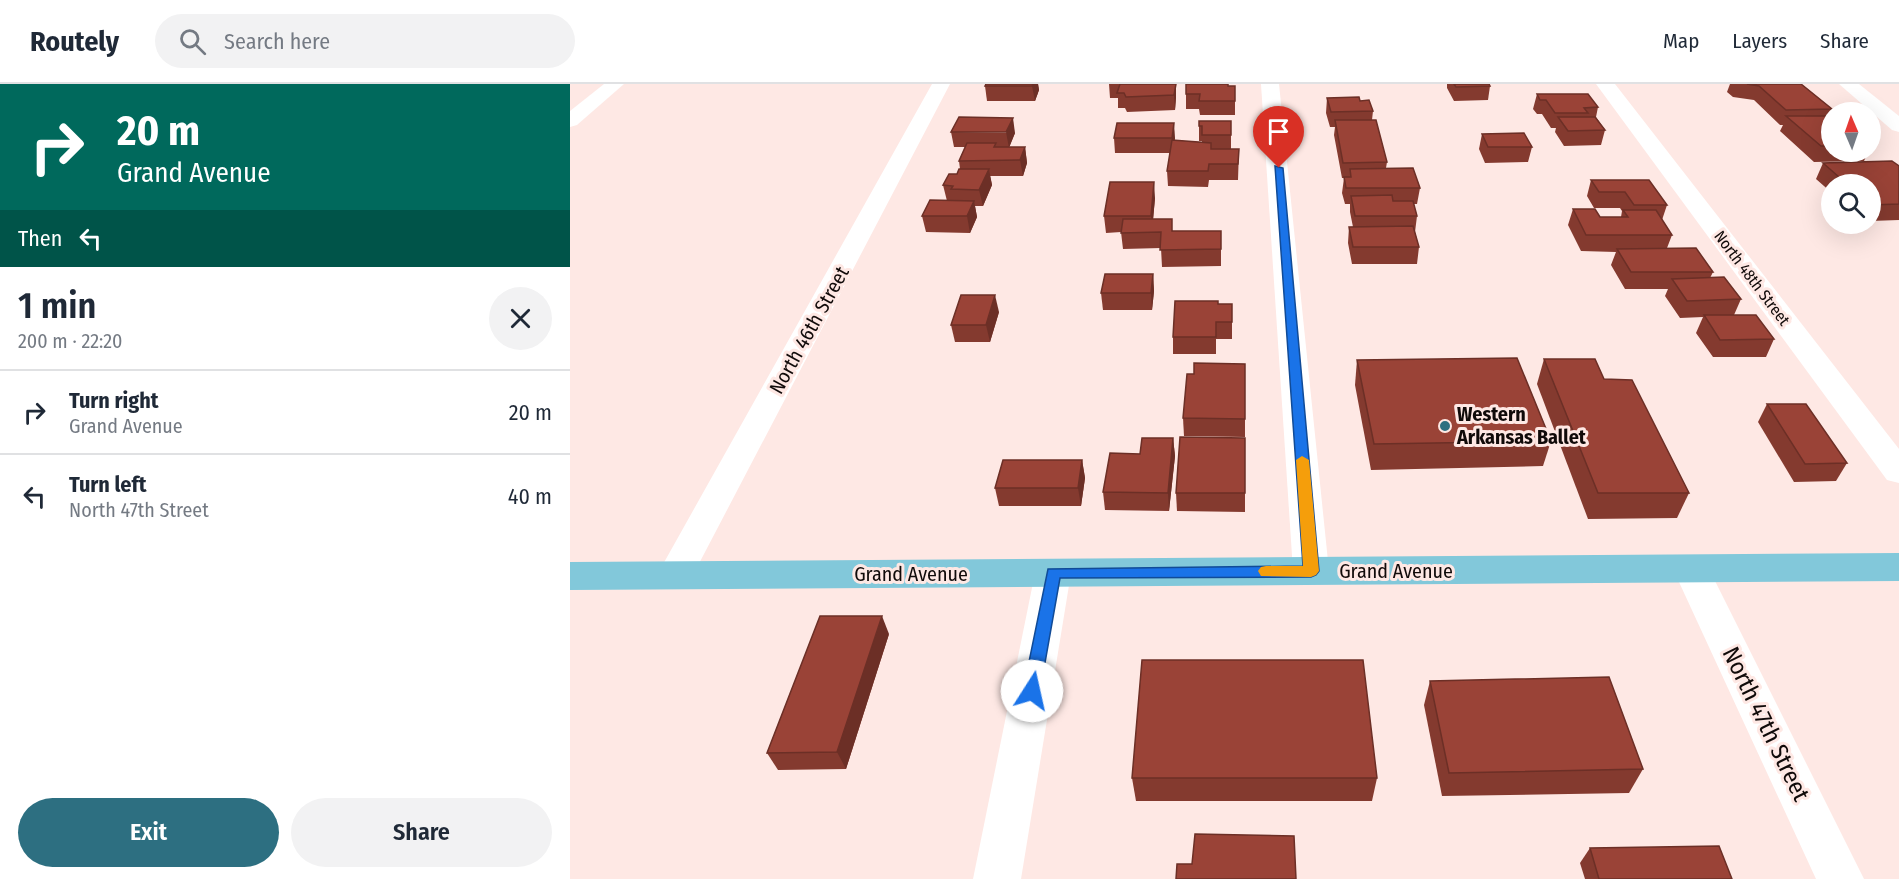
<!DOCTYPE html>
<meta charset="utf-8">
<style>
body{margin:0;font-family:"Fira Sans Condensed",sans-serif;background:#f2f2f3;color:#1f2937;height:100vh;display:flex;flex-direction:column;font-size:22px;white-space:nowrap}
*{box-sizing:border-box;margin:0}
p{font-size:20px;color:#747a83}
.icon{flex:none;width:33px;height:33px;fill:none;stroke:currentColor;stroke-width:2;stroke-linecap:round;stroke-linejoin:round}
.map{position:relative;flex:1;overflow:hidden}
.panel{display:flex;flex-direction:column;background:#fff;width:570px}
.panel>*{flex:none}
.hud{background:#00695c;color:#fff;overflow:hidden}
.needle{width:39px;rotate:358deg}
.buttons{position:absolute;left:1251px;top:18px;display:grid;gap:12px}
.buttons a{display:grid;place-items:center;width:60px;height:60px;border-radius:50%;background:#fff;box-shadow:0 6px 24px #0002;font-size:30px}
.pin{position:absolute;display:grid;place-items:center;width:51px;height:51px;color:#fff;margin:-62px -26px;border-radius:50% 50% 50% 0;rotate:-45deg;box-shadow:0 0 6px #0007}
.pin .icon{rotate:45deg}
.me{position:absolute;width:66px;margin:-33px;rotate:10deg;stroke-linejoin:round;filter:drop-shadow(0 0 4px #0008)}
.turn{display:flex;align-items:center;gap:21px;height:126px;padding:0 18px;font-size:27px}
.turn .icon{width:78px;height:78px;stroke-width:2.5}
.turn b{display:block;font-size:42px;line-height:51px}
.then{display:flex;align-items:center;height:57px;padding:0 18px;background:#0003;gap:12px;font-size:22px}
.round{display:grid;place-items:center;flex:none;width:63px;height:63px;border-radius:32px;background:#f2f2f3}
.head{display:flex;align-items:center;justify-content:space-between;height:102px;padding:0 18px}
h1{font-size:36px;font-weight:600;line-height:45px}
.button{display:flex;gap:12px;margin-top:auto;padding:12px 18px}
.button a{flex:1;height:69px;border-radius:36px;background:#2d6f81;color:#fff;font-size:24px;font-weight:600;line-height:69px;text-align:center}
.button a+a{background:#f2f2f3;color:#1f2937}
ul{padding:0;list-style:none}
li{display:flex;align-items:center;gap:18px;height:84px;padding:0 18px;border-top:2px solid #e0e1e3}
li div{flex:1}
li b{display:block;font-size:22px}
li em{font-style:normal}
header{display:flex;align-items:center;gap:36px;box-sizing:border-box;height:84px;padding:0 30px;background:#fff;border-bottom:2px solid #e0e1e3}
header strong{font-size:28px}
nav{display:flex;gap:33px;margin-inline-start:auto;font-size:21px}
.search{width:420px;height:54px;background:#f2f2f3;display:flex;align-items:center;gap:15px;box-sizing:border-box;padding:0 21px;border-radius:33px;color:#747a83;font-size:22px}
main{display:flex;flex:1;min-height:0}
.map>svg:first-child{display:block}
</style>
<header>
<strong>Routely</strong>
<div class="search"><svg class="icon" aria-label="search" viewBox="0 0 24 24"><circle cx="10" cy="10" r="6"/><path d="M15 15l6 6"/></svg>Search here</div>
<nav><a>Map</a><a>Layers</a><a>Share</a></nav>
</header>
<main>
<section class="panel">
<div class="hud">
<div class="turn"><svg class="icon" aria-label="right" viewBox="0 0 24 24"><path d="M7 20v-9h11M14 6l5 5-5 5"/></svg><div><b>20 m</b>Grand Avenue</div></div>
<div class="then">Then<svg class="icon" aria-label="left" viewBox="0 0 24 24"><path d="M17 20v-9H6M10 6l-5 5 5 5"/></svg></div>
</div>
<div class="head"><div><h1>1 min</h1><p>200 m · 22:20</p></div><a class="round"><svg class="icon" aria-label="close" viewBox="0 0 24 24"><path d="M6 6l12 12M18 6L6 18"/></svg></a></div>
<ul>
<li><svg class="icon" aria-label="right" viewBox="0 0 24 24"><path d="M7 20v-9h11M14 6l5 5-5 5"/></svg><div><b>Turn right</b><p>Grand Avenue</p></div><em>20 m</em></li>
<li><svg class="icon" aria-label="left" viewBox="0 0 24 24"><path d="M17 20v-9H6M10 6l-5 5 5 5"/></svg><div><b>Turn left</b><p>North 47th Street</p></div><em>40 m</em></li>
</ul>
<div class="button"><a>Exit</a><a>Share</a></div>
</section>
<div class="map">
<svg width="1329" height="795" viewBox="0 0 1329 795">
<rect width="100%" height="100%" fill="#fee8e4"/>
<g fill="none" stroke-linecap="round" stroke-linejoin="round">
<g fill="#fff" fill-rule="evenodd">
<path d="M34,0h20l-47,41 -7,2v-16z"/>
<path d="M362,0h18l-257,491 -5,10 -13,4 -13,-4 -5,-10z"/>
<path d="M691,0h18l50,487 -5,10 -13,4 -13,-4 -5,-10z"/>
<path d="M1026,0h19l284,365v34l-12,-3z"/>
<path d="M1269,0h20l40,32v16l-7,-2z"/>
<path d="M1121,471l13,4 160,320h-48l-143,-310 5,-10z"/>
<path d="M483,475l13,4 5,10 -50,306h-48l62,-306 5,-10z"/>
</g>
<path fill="#82c8da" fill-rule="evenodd" d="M1329,469v28l-1329,9v-28z"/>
</g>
<g fill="#843a2f">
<path d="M416,0h52l1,6 -4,11h-48l-2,-15z"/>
<path d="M539,0h67v13l-1,13 -48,2 -2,-4h-7v-10h-8z"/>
<path d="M877,0h42l1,2 -2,14 -34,1 -7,-13z"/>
<path d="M1160,0h71l31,25 -3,7h3v36h36l-4,9 -50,1 -34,-31 3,-6h-3l-26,-25 -21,-3 -6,-5z"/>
<path d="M658,2h7v29h-35l-1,-6h-13v-15z"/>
<path d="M967,10l61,13 -2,10 9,13 -4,15 -37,1 -9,-14 1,-4h-5l-9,-14h-5l-4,-5z"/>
<path d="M757,14l33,3 13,10 -1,9 15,42 -1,6 34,20 -3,16h-3l3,12 -2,16 4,15 -2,17h-65l-4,-21 1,-16h4l-3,-15v-8h-5l-3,-11 2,-15h-2l-8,-43 1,-8h-5l-4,-14z"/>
<path d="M629,37h32v28h8l-1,31h-29l-1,7 -40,-1 -1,-15 3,-18h-55l-1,-15h61l-1,3 28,1v-1h-3z"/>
<path d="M381,48l64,1 -6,14h16l2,16 -4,13h-33l2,9 -9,21h-8l2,11 -7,16 -44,-1 -4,-16 25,-15 -4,-16 14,-11 3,-5 -1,-8 6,-14h-11z"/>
<path d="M912,50l50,13 -4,15 -43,1 -6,-14z"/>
<path d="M1253,79l76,3v54l-29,1v-37h-38v9l-16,-14z"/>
<path d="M1021,96l76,25 -5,15 10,15 -5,13 46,24 -3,6 31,21 -7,16 40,24 -8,18h-53l-17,-24 7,-16 -23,1 -15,-22 3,-7h-43l-14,-24 5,-13 -35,-1 -13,-26 5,-16 27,8h21l1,-6 -2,-3h-26l-7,-12z"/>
<path d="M585,114l-2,21 20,12h48v35l-59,1 -1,-19 -38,1 -2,-17 -15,1 -2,-17z"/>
<path d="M583,190l1,17 -2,19h-49l-2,-17z"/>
<path d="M648,220h14v35h-16v15h-43v-17z"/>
<path d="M429,228l-9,30h-35l-4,-17z"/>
<path d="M974,275l145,134 -12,25 -89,1 -51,-135z"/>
<path d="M787,276l194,81 -8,25 -172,4 -16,-85z"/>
<path d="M675,280v73l-61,-1 -1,-18 11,-44z"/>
<path d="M1197,320l80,59 -11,18 -42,1 -36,-60z"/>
<path d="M603,354l2,18 -6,55 -64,-1 -2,-18 37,-38z"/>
<path d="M675,354v74l-68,-1 -1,-18z"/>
<path d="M512,376l3,18 -4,28h-82l-4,-18z"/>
<path d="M319,550l-43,135 -68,1 -11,-17z"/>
<path d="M860,597l213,88 -14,24 -187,3 -18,-91z"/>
<path d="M562,694h245l-5,23h-236z"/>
<path d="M1020,764l142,31h-147l-5,-16z"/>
</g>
<g fill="#6c2f26">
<path d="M463,0h5l1,6 -4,11 -3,-15z"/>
<path d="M606,0v13l-1,13 -1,-15z"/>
<path d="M443,34l2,15 -6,15 -3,-16z"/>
<path d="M604,39l1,15 -2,15 -1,-15z"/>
<path d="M455,63l2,16 -4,13 -3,-16z"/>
<path d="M419,85l3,16 -9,21 -4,-16z"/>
<path d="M584,98l1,16 -3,34 -1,-16z"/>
<path d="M404,117l3,16 -7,16 -3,-17z"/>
<path d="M583,190l1,17 -2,19 -1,-17z"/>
<path d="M425,211l4,17 -9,30 -4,-17z"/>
<path d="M603,354l2,18 -6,55 -1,-18z"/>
<path d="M512,376l3,18 -4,28 -3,-18z"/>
<path d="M312,532l7,18 -43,135 -9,-17z"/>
</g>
<g fill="#9a4337" stroke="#6c2f26" stroke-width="1.5">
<path d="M416,0h47l-1,2h-47z"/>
<path d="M550,0h56l-2,11 -48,2 -2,-4h-7z"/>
<path d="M616,0h42v2h7v15h-36l1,-7h-14z"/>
<path d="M884,0h35l1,2 -34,1z"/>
<path d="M1177,0h54l31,25 -46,1 -27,-24z"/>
<path d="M967,10h51l10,13 -14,1 4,5h-33l-9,-13h-6z"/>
<path d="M789,13l1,4 9,-1 4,11 -42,1 -4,-14z"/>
<path d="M1216,32h46v30h-11z"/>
<path d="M389,33l54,1 -7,14h-55z"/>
<path d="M988,33h37l10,13 -37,1z"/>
<path d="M765,36h41l11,42 -44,1z"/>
<path d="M629,37h32v14h-29v-9h-3z"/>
<path d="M547,39h57l-2,15h-58z"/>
<path d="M954,49l8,14h-44l-6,-13z"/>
<path d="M602,56l39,3v6h28l-1,15h-29l-1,7h-41z"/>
<path d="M397,59h29l-2,4h31l-5,13 -61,1z"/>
<path d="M1322,77l7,5v38l-29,1v-21h-23l-24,-21z"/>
<path d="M843,84l7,20h-74l-2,-11h7l-1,-8z"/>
<path d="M389,85h30l-10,21 -28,-1 2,-3 -10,-1 6,-11h8z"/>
<path d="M1021,96h58l18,25h-33l-9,-13h-26z"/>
<path d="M540,98h44l-3,34h-47z"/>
<path d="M822,111l1,6h20l4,15h-62l-4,-20z"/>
<path d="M360,116l44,1 -7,15h-45z"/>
<path d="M1003,125h22l5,8h28l-5,-7h33l16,25h-86z"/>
<path d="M553,135h49v12h49v18l-61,1 1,-18 -40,1z"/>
<path d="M843,142l6,21h-66l-4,-20z"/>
<path d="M1126,164l17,24h-82l-14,-23z"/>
<path d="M535,190h48l-2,19h-50z"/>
<path d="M1154,193l17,22 -54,2 -15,-22z"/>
<path d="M391,211h34l-9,30h-35z"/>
<path d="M605,217h43v3h14v18h-16v15h-43z"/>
<path d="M1134,231h52l18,24 -54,1z"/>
<path d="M947,274l34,83 -177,3 -17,-84z"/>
<path d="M974,275h51l9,20 28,1 57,113h-91z"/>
<path d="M624,279l51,1v55l-62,-1 4,-44h7z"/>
<path d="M1197,320h39l41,59 -42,1z"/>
<path d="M610,353l65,1v55h-69z"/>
<path d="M572,354h31l-5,55 -65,-1 7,-39 30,1z"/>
<path d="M433,376h79l-4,28h-83z"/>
<path d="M250,532h62l-45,136 -70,1z"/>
<path d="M572,576h221l14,118h-245z"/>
<path d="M1039,593l34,92 -194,4 -19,-92z"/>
<path d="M625,750l99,2 2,43h-120l1,-15h15z"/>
<path d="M1149,762l13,33h-133l-9,-31z"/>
</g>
<path fill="#1a73e8" stroke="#114b97" stroke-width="1.5" d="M705,82l8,2 36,403 -3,4 -5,2 -251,1 -20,113 -3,5 -5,2 -6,-2 -3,-5 25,-122 255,-3z"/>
<path fill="#f59e0b" d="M732,372l7,4 10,111 -3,4 -5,2 -50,-1 -3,-5 3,-4 5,-1h37l-7,-106z"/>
<circle fill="#2d6f81" stroke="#fee8e4" stroke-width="2" cx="875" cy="342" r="6"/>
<g text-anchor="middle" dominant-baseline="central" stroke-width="6" stroke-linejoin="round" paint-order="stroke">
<g font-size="16" fill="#100a09" stroke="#fee8e4">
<text transform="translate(1182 194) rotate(53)">North 48th Street</text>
</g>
<g font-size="20" fill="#100a09" stroke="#fee8e4">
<text transform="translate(239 246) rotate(-61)">North 46th Street</text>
<text x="826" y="487">Grand Avenue</text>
<text x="341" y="490">Grand Avenue</text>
</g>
<g font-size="20" font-weight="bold" fill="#100a09" stroke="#fee8e4" text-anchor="start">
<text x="887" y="330">Western<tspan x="887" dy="23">Arkansas Ballet</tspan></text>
</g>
<g font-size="24" fill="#100a09" stroke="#fee8e4">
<text transform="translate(1196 640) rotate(64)">North 47th Street</text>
</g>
</g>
</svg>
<div class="buttons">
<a><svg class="needle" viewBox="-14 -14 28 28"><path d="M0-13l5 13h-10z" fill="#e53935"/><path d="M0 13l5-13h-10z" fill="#747a83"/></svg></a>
<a><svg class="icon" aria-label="search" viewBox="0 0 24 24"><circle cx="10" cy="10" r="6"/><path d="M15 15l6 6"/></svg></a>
</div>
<div class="pin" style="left:709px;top:84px;background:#d93025"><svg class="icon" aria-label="arrive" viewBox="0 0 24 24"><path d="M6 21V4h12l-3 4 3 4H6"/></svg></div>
<svg class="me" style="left:462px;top:607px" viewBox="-20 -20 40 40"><circle r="19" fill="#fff"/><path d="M0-13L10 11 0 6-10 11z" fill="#1a73e8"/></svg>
</div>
</main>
